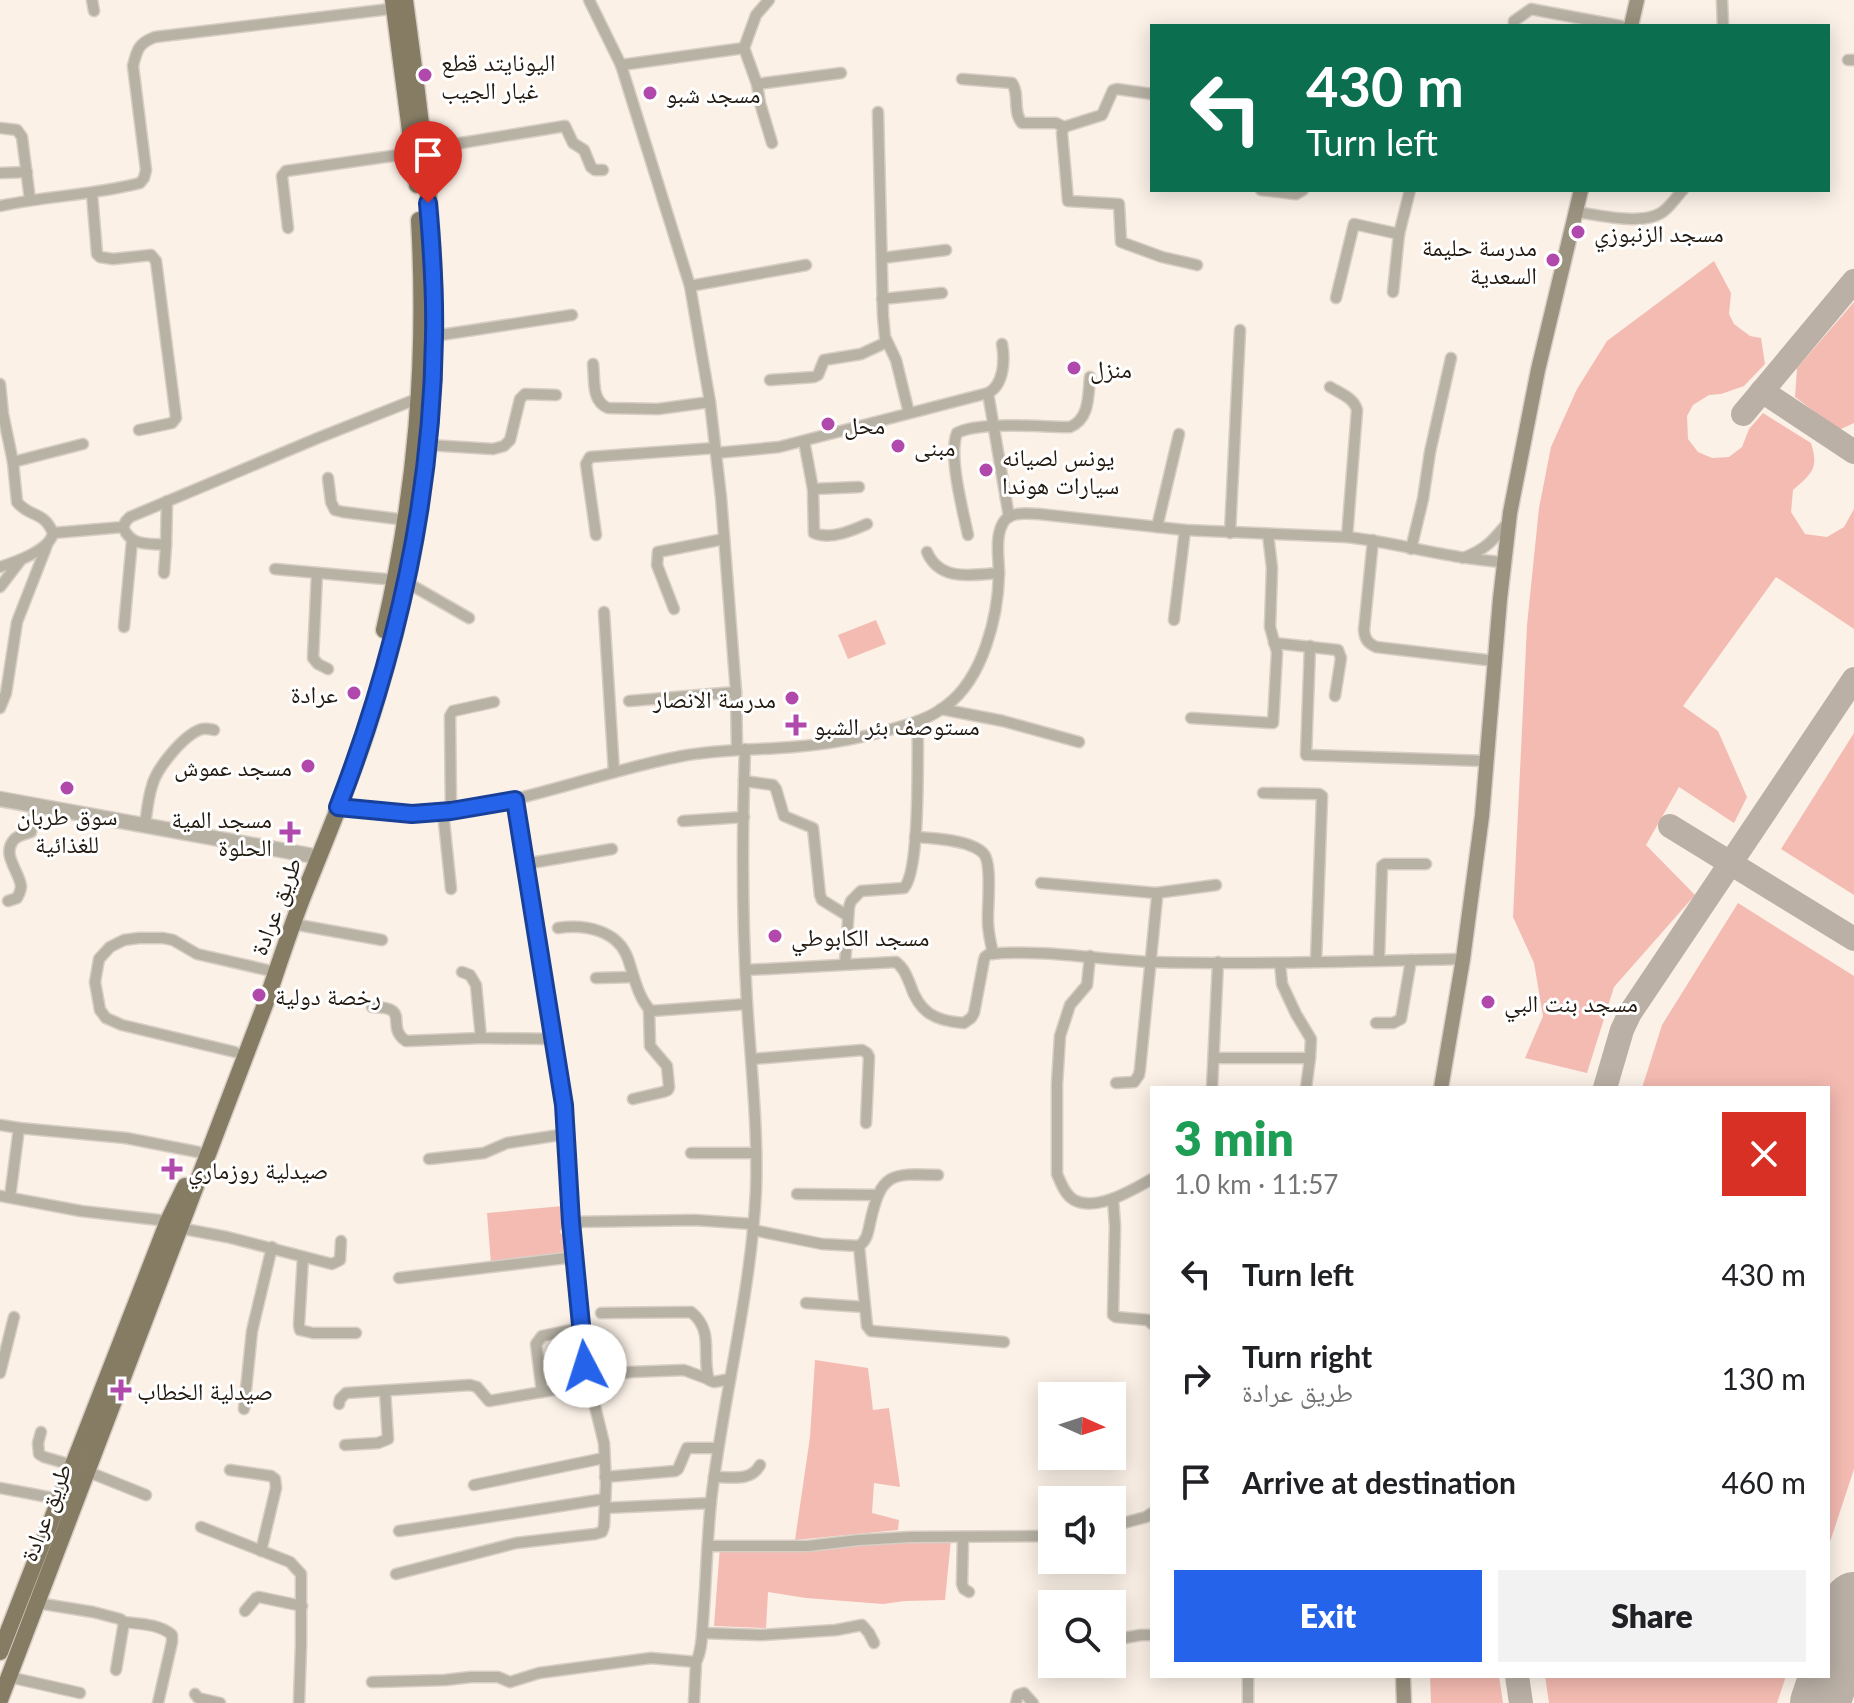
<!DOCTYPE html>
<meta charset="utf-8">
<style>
body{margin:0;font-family:Lato,"Noto Naskh Arabic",sans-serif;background:#f2f2f2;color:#202124;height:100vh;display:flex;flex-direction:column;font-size:30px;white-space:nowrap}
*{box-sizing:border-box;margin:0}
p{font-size:26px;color:#757577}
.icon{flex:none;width:44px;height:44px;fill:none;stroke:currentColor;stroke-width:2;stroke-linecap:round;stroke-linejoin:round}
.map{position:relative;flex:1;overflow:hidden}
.drawer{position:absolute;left:1150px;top:1086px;width:680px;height:592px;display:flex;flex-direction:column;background:#fff;border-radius:0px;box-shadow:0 4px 20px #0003}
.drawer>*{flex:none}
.hud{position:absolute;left:1150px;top:24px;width:680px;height:168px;border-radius:0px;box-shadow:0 4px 20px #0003;background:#0b6e4f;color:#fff;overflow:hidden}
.needle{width:52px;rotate:93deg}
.fabs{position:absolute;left:1038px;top:1382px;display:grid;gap:16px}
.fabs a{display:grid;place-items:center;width:88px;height:88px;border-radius:0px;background:#fff;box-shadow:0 4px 20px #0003;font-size:40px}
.pin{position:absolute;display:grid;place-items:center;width:68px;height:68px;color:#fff;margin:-82px -34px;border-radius:50% 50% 50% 0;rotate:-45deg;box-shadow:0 0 8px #0007}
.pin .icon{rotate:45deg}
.me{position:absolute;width:88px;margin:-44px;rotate:355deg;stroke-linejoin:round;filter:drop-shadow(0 0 6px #0008)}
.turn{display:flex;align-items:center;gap:28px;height:168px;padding:0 24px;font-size:36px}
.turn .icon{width:104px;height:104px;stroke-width:2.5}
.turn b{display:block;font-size:56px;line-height:68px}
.round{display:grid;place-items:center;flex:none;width:84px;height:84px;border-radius:0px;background:#f2f2f2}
.overview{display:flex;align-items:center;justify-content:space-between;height:136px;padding:0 24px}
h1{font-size:48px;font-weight:800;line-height:60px;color:#1e9e55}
.button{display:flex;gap:16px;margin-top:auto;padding:16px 24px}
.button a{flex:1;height:92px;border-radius:0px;background:#2563eb;color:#fff;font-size:32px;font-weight:800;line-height:92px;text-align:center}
.button a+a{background:#f2f2f2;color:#202124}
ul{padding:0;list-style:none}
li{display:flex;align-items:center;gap:24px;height:104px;padding:0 24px}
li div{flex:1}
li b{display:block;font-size:30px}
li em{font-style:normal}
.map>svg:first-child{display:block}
</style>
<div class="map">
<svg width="1854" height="1703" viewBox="0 0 1854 1703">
<rect width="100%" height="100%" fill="#fbf1e7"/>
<g fill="#f4bbb2">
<path d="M1714,261l17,32 -2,21 5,10 16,12 11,2 4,26 -21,22 -23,8 -12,1 -16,10 -6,11 1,23 10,13 14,6 17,-1 13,-10 7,-18 14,-16 48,30c8,26 1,30 -18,47l-2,22 14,22 22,3 17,-10 10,-18v120l-78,-52 -93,129 35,25 29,66 -13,26 -55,-36 -33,58 49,50 -81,92 -27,86 -62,-15 18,-42 -9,-53 -21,-46 14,-292 12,-117 12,-61 26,-58 30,-48z"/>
<path d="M1854,302v121l-15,7 -44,-33 2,-29z"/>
<path d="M876,620l10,24 -38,15 -10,-24z"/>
<path d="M1854,733v162l-73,-46z"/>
<path d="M1738,903l116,73v493l-26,79v-460h-186l20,-63z"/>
<path d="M563,1206l2,18 -5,7 1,3 5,1 2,19 -77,10 -4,-51z"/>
<path d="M815,1360l53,8 5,42 16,-2 11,79 -26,-4 -2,30 27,7 -1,10 -103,10 15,-103z"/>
<path d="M951,1540l-6,60 -40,1 -22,3 -77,-6 -38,-6 -2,36 -52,-2 6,-80 122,1z"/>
<path d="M1430,1676h69l4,27h-72z"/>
<path d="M1545,1676h241l-9,27h-228z"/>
</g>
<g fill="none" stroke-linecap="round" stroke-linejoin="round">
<g stroke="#bab0a6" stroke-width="24">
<path d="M1762,391l92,61"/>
<path d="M1743,414l111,-133"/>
<path d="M1670,826l184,113"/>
<path d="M1605,1088l17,-58 8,-17 224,-334"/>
<path d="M1517,1676l4,27"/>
</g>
<path stroke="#bab0a6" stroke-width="60" d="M1820,1703l34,-101"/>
<defs>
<g id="minor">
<path d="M92,0l2,11"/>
<path d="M589,0l32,65 69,221 20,116 11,95 15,195 1,57"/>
<path d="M1722,0l1,26"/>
<path d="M1514,26v-5l17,-12 90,17"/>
<path d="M744,48l12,-33 13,-15"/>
<path d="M1848,60h6"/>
<path d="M621,65l123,-17 13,36 3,19 12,40"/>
<path d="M962,79l50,4c8,11 0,28 10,40h34l8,4 38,-12 11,-25 4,-1 35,5"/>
<path d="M757,84l84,-11"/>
<path d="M878,112l5,204 2,21 11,23 13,53"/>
<path d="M1064,127l-2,6 6,68 51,3 2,38 41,15 35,8"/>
<path d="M0,128l17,2 5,7 8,63"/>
<path d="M424,149l141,-23 8,17 11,7 7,17 4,3h8"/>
<path d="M0,173l27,-1"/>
<path d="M1261,190l35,4 7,-4"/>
<path d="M92,194l5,60 3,3 13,2 38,-4 5,6 20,157 -4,5 -33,7"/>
<path d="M0,206c46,-10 94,-11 140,-23l4,-5 2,-8 -13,-104c4,-17 6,-23 22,-29l243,-29"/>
<path d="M1576,212c23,3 71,15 89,-2 7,-6 12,-14 18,-20"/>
<path d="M288,228l-6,-52 4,-5 127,-18"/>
<path d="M882,258l64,-8"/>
<path d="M690,286l116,-21"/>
<path d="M1393,292l6,-58 11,-44"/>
<path d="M1336,298l18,-74 45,10"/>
<path d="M882,299l60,-6"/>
<path d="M434,336l138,-21"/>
<path d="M593,364c2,16 -2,37 15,44l50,1 52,-7"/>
<path d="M770,380l44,-3 4,-2 6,-15 37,-6 26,-12"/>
<path d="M0,384l3,30 10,48 4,40c13,16 26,8 36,31"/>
<path d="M1330,387c10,6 24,11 27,23l-10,127"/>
<path d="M988,393c16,-8 17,-33 14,-49"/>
<path d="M804,441l9,48 1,44c16,7 37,-2 53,-9"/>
<path d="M428,445l65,4 11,-3 6,-6 10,-41 5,-5 31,1"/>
<path d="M716,453l63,-6 209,-54 21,124"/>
<path d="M13,462l70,-18"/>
<path d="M328,478l3,24 4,8 8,2 63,8"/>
<path d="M813,489l46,-2"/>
<path d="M123,527c8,20 25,16 43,18"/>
<path d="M1157,527l22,-93"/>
<path d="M1230,533l10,-203"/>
<path d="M596,535l-10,-71 4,-7 125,-9"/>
<path d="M968,535c-5,-24 -20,-80 -11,-102 22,-12 86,-6 113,-6 20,-8 18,-32 20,-50"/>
<path d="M1373,540l-9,90c1,10 4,13 12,17l119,14"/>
<path d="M1411,549l12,-50 7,-47 21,-94"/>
<path d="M927,552c13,30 45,23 72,21"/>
<path d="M1463,558c24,-9 30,-18 46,-37"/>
<path d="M0,567c16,-5 50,-17 53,-34l70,-6 3,-6 4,-4 188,-79 101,-40"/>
<path d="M275,569l121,11"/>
<path d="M164,573l2,-28 1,-44"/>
<path d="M317,573l-4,85 5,6 10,5"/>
<path d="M406,582l63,36"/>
<path d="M0,587l20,-26"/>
<path d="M674,609l-17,-44 1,-13 66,-13"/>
<path d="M604,612l10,160"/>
<path d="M1174,620l11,-90"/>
<path d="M124,627l8,-86"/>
<path d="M1274,643l64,7 3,8 -6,38"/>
<path d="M1310,646l-4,109 180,6"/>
<path d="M629,701l107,-9"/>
<path d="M0,708l6,-15 11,-71 30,-77"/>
<path d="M941,709l62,12 76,21"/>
<path d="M1191,718l82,5 4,-71 -7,-25 2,-59 -4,-34"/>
<path d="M744,781l29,4 3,4 8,27 29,12 7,67 2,5 26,16"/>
<path d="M1263,793l56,1 3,2 -6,165"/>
<path d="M337,807c32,5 64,9 96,6 85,-7 165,-41 249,-57 32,-6 64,-6 96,-8 39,-2 77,-8 114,-19 19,-5 39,-11 55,-24 36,-27 51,-88 52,-131 0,-16 -5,-40 6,-54 8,-9 24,-6 34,-6l146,16 162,7c53,6 103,22 157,25"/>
<path d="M451,811l-1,-95 3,-5 41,-9"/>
<path d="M443,812l8,77"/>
<path d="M683,821l61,-4"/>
<path d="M145,824c2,-12 3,-26 7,-38 4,-17 32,-52 50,-57 5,-1 7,0 12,1"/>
<path d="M915,837c18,1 55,3 68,16 10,9 4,55 5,69 0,11 3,21 5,32"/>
<path d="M525,864l87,-15"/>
<path d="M1041,883l115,10 1,4 -17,172 -1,6 -5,7 -18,1"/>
<path d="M1156,893l60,-8"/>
<path d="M8,901l9,-3c2,-4 4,-7 4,-12 -2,-15 -19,-31 -8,-45 3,-5 12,-7 18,-9l5,-27"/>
<path d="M293,924l89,16"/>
<path d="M558,928c27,-4 60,2 70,31 6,17 10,39 23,52l96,-7"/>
<path d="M1090,956l-3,29 -17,20 -10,31 -3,48v90c4,9 8,21 17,26 23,12 58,-10 78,-21"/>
<path d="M1379,960l3,-94 3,-2h41"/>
<path d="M1280,963l2,21 14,30 15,25 -1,19"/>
<path d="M845,964l4,-57 2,-6 10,-10 43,-3c17,-18 13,-137 14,-167"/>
<path d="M746,970l150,-8c8,6 10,13 14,22 9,28 24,37 54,39l7,-5 3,-5 10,-53 1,-3 4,-3c55,-5 110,6 164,8 104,3 207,-1 310,-3"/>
<path d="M462,972l8,3 6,10 5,53 73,1"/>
<path d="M596,978l37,-1"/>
<path d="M372,1007c41,0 12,19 34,34l75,-3"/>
<path d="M1376,1023h17l8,-4 10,-59"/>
<path d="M235,1052l-113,-27 -16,-7 -6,-8 -5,-28 4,-23 11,-12 14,-7 15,-2h24l10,2 24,14 70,16"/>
<path d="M1214,1058h96l-4,30"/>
<path d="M752,1059l110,-9 5,3 2,4 -3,66"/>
<path d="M1212,1088l6,-126"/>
<path d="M633,1099l30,-7 5,-2 1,-3 -2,-21 -17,-20 -1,-36"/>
<path d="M0,1125l19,3 107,10 72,14"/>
<path d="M691,1153h65"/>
<path d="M429,1159l55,-6 23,-10 59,-9"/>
<path d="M797,1194l81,1"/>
<path d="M0,1196l81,15 87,10"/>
<path d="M10,1197l9,-69"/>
<path d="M1113,1199l2,27 -2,89 3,2 32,3 4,4"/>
<path d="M571,1222l124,-2 58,4"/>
<path d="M179,1228l48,9 105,27 8,-4 1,-19"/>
<path d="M753,1230l69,14 37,2 8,80 4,5 133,11"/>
<path d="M859,1246c8,-6 9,-13 11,-23 11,-50 20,-50 68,-48"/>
<path d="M303,1257l-4,68 1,5 13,3h43"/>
<path d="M399,1278l175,-21"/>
<path d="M806,1303l58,4"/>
<path d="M601,1313l90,-1c24,19 10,44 18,68l5,2 16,-3"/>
<path d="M0,1373l14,-56"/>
<path d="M587,1378l44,-6 53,-2 24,9"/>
<path d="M542,1392l-6,-48 6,-8 39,-8"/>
<path d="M339,1404l1,-5 6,-6 124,-8 7,2 12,14 99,-17"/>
<path d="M244,1409l8,-78 20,-84"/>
<path d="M41,1432l-3,11 1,11 5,3 28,8"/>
<path d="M345,1445l33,-2 10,-4 -3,-48"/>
<path d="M230,1470l41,6 4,3 1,9 -15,63"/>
<path d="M86,1471l60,24"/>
<path d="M605,1477l70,-6 3,-2 9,-21h30"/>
<path d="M714,1477c17,0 37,5 46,-12"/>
<path d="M474,1485l130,-27"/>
<path d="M0,1488l64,12"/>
<path d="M605,1508l106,-5"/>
<path d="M1112,1526l34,-9 6,-4"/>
<path d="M201,1527l89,35 11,12v71l-2,58"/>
<path d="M399,1531l206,-32"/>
<path d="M963,1537l-1,47 2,5 5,3"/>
<path d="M708,1546h100l51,-6 52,-3 141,-1"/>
<path d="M396,1574l120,-31 79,-9 7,-2 2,-6 2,-42 -2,-41 -19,-77 -14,-144 -7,-117 -49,-305"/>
<path d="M37,1603l56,9 27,7 4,3c16,2 36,2 48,13v7l-14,61"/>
<path d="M245,1611l11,-13 3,-1 43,9"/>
<path d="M702,1633l59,2 75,-5 26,-5 7,8 5,10"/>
<path d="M1112,1640l29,-5h11"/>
<path d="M1093,1667v-3"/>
<path d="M116,1670l8,-48"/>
<path d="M1248,1676v27"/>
<path d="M9,1677l71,16"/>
<path d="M372,1682l73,-2 26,-3h27l12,5 29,-9 112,-15 45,4"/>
<path d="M195,1694l3,4 22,5"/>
<path d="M694,1703l2,-41c6,-11 6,-28 7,-41 3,-40 4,-80 8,-120 12,-104 40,-206 45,-311 2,-62 -5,-125 -9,-187 -5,-84 -5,-169 -2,-254"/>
<path d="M1016,1703l2,-8 6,-2 9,10"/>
</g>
<path id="tertiary" d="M0,799l319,58"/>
<g id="secondary">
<path d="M1631,26l6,-26"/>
<path d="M1441,1088l22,-129 19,-143 18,-217 10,-86 28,-143 43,-180"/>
<path d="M1403,1676l1,27"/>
</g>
<g id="primary">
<path d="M393,0l24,185"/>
<path d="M384,630c32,-138 43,-269 35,-410"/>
<path d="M0,1652l168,-431 17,-35"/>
<path d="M0,1700l266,-698c12,-35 23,-69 36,-103 23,-58 48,-116 67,-175 12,-39 23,-78 32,-117 21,-88 32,-180 33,-270 2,-113 -14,-225 -29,-337"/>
</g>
</defs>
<use href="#minor" stroke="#d8cec5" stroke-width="13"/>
<use href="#tertiary" stroke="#d8cec5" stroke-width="17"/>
<use href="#secondary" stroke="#d8cec5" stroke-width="17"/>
<use href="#primary" stroke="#d8cec5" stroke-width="19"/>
<use href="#minor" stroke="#b8b2a5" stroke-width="10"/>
<use href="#tertiary" stroke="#b8b2a5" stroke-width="14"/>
<use href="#secondary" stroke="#9b927f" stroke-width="14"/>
<use href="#primary" stroke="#867c64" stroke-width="16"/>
</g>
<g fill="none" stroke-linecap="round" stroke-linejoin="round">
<defs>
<path id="route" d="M428,203c4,45 7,90 6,134 -2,162 -38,320 -96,470l74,7 39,-3 64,-11 49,305 7,117 14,144"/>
</defs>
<use href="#route" stroke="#184099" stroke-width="20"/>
<use href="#route" stroke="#2563eb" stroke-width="14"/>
</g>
<g fill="#b149ac" stroke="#fff" stroke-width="3">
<circle cx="425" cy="75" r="8"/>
<circle cx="650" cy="93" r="8"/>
<circle cx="1578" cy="232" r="8"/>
<circle cx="1553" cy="260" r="8"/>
<circle cx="1074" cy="368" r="8"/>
<circle cx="828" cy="424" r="8"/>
<circle cx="898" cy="446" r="8"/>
<circle cx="986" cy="470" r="8"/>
<circle cx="354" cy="693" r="8"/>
<circle cx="792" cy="698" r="8"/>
<path d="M792 713h8v8h8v8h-8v8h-8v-8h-8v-8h8z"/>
<circle cx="308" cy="766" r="8"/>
<circle cx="67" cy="788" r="8"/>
<path d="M286 820h8v8h8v8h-8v8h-8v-8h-8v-8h8z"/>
<circle cx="775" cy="936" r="8"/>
<circle cx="259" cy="995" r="8"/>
<circle cx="1488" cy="1002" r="8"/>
<path d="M168 1157h8v8h8v8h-8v8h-8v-8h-8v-8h8z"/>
<path d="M117 1378h8v8h8v8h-8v8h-8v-8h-8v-8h8z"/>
</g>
<g text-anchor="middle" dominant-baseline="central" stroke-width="6" stroke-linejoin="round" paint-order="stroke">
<g font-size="24" fill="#221910" stroke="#fff" text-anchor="start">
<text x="441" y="61">اليونايتد قطع<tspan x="441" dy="28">غيار الجيب</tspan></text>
<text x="666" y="93">مسجد شبو</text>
<text x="1594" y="232">مسجد الزنبوزي</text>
<text x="1537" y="246" text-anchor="end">مدرسة حليمة<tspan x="1537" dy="28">السعدية</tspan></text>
<text x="1090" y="368">منزل</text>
<text x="844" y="424">محل</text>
<text x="914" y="446">مبنى</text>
<text x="1002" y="456">يونس لصيانه<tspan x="1002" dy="28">سيارات هوندا</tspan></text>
<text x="338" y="693" text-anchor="end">عرادة</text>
<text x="776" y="698" text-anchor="end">مدرسة الانصار</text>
<text x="814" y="725">مستوصف بئر الشبو</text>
<text x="292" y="766" text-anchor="end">مسجد عموش</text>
<text x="67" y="815" text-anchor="middle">سوق طربان<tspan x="67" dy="28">للغذائية</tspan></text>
<text x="272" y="818" text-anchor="end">مسجد المية<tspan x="272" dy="28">الحلوة</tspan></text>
<text x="791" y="936">مسجد الكابوطي</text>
<text x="275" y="995">رخصة دولية</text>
<text x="1504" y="1002">مسجد بنت البي</text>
<text x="188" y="1169">صيدلية روزماري</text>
<text x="137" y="1390">صيدلية الخطاب</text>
</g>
<g font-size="24" fill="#221910" stroke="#fff">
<text transform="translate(275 906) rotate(-69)">طريق عرادة</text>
<text transform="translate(45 1512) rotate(-69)">طريق عرادة</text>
</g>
</g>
</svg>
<div class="fabs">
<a><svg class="needle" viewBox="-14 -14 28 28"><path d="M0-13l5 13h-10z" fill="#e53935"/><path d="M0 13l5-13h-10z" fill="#757577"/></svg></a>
<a><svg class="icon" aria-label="sound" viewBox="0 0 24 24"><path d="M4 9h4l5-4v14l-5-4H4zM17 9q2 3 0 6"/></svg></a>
<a><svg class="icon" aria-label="search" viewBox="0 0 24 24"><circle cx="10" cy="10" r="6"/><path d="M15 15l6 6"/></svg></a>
</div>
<div class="pin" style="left:428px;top:203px;background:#d93025"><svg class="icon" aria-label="arrive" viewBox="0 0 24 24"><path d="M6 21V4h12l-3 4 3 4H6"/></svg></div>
<svg class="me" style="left:585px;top:1366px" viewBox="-20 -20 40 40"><circle r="19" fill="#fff"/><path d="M0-13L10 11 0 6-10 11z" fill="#2563eb"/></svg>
<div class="hud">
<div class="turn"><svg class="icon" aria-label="left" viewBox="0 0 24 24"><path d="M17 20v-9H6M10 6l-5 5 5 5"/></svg><div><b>430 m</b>Turn left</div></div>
</div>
<section class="drawer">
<div class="overview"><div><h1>3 min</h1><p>1.0 km · 11:57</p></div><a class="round" style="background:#d93025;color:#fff"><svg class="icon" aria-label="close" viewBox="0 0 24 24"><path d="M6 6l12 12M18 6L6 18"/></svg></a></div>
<ul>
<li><svg class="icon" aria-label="left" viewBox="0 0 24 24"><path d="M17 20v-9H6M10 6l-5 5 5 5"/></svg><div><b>Turn left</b></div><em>430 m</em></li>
<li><svg class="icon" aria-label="right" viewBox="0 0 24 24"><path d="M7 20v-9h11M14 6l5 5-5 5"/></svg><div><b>Turn right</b><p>طريق عرادة</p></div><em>130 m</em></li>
<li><svg class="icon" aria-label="arrive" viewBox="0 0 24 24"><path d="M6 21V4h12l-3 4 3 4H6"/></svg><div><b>Arrive at destination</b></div><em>460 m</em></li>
</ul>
<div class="button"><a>Exit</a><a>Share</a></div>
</section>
</div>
